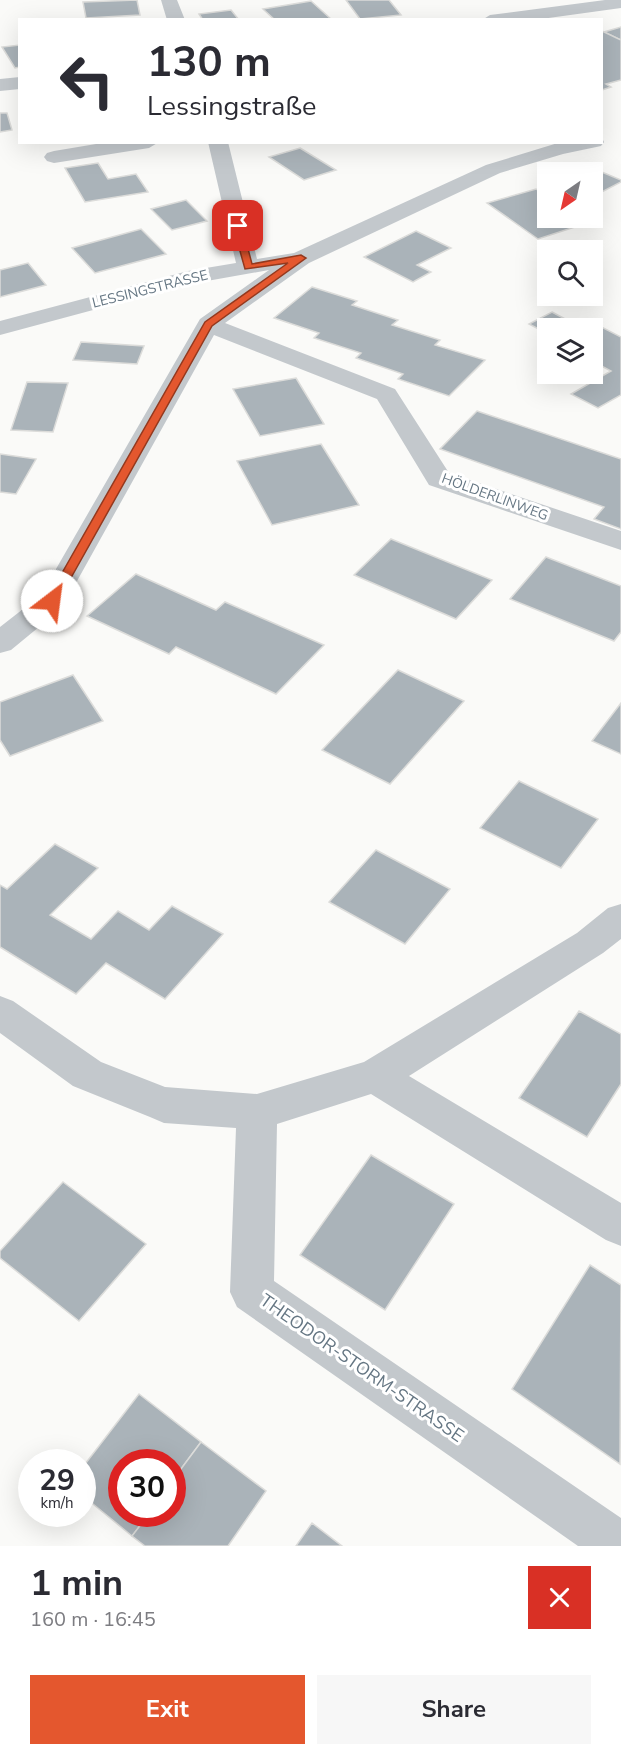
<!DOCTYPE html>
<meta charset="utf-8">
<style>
body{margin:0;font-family:"Nunito Sans",sans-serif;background:#f7f7f7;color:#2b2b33;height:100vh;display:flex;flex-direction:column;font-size:22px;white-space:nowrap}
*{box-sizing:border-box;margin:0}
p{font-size:20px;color:#7c7c81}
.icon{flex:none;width:33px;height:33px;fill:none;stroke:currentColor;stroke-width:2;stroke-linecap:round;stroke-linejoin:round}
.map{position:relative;height:1546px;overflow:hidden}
.details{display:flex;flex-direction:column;background:#fff;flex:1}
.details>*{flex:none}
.guide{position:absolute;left:18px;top:18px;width:585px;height:126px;border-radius:0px;box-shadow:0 6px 24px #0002;background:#fff;color:#2b2b33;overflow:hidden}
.needle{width:39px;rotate:214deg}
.tools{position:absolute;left:537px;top:162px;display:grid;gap:12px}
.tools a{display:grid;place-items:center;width:66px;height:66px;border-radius:0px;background:#fff;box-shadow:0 6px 24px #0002;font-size:30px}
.speed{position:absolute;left:18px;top:1449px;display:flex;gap:12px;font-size:30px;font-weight:700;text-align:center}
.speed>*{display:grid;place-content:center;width:78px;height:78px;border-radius:50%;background:#fff;box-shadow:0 6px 24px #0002;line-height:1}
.speed small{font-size:15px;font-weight:400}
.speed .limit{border:9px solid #d22;background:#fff;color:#111}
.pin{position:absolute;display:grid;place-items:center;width:51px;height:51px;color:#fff;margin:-26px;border-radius:12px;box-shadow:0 3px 9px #0006}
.me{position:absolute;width:66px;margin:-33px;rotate:30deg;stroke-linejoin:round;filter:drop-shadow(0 0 4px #0008)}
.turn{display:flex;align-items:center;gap:21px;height:126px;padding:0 30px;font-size:27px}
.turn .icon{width:78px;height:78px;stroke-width:2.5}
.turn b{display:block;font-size:42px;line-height:51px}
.round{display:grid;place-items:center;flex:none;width:63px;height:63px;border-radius:0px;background:#f7f7f7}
.head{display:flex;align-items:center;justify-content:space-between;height:102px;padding:0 30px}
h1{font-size:36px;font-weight:700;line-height:45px}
.button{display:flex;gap:12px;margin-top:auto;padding:12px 30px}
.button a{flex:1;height:69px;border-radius:0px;background:#e4572e;color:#fff;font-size:24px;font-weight:700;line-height:69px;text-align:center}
.button a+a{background:#f7f7f7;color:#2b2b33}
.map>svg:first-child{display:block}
</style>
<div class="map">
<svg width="621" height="1546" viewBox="0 0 621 1546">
<rect width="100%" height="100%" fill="#fafaf8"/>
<g fill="#aab3b9" stroke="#dcdcda" stroke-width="1.5">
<path d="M137,0l3,15 -54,3 -3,-16z"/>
<path d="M346,0h43l12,15 -41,4z"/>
<path d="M311,1l21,19h-57l-12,-11z"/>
<path d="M231,10l8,10h-36l-4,-6z"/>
<path d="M621,27v13l-17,-8z"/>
<path d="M602,31l19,9v40l-15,4 5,3 -9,3z"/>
<path d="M20,45v22l-5,1 -13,-21z"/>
<path d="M0,113h7l5,17 -12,2z"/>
<path d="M300,148l36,22 -32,10 -35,-23z"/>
<path d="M98,163l10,16 28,-5 12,18 -63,10 -20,-34z"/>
<path d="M585,165l36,15v2l-25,13 -4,-1v-22h-22z"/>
<path d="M536,189l12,8v21h30l9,5 -49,16 -51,-36z"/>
<path d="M186,200l21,21 -35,9 -21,-21z"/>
<path d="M141,229l25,25 -71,19 -23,-25z"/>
<path d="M416,231l35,17 -34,17 14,7 -18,10 -49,-25z"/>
<path d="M28,263l18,22 -46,12v-27z"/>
<path d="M312,287l45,14 -5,4 46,15 -6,5 48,15 -5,5 50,15 -36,36 -51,-17 5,-5 -47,-16 5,-5 -47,-15 5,-5 -45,-15z"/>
<path d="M552,312l28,15 10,-6 31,16v58l-23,13 -27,-14 40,-23 -19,-10v-33h-44v6l-19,-10z"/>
<path d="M81,342l63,4 -7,18 -64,-4z"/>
<path d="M296,378l28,46 -64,12 -27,-47z"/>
<path d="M27,382l41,1 -15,49 -42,-2z"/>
<path d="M477,411l144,48v70l-27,-10 10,-12 -164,-58z"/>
<path d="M321,444l38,61 -87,20 -35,-64z"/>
<path d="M0,454l36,5 -20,35 -16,-2z"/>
<path d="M391,539l101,41 -36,39 -102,-44z"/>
<path d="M546,557l75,29v46l-7,9 -104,-42z"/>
<path d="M136,574l80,36 9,-8 99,43 -48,49 -100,-47 -7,7 -82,-38z"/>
<path d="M398,670l66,31 -74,83 -68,-34z"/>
<path d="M73,675l30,46 -93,35 -10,-16v-38z"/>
<path d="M621,703v51l-29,-13z"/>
<path d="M519,781l79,38 -37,49 -81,-40z"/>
<path d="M55,844l43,24 -48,47 41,24 27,-28 31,19 23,-24 51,28 -58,65 -59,-36 -30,31 -76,-47v-62l7,4z"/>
<path d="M376,850l74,39 -45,55 -76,-42z"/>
<path d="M579,1011l42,23v50l-34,53 -68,-39z"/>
<path d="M371,1155l83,49 -69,106 -85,-55z"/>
<path d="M63,1182l83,62 -67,77 -79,-63v-7z"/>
<path d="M590,1265l31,20 -1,179 -108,-75z"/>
<path d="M139,1394l62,48 -29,39v-19h-50v52h27l-17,22 -50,-41v-27z"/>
<path d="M201,1442l65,49 -38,55h-83l-13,-10 17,-22h23v-33z"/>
<path d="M312,1523l30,23h-46z"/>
</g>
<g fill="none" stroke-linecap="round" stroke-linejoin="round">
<g fill="#c3c8cc" fill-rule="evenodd">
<path d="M161,0h16l8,20h-18z"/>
<path d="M605,0h16v8l-87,12h-52l8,-5z"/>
<path d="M20,77v12l-20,2v-12z"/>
<path d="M602,138l2,4 -3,4 -38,8 -63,19 -191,90 -84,60 170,66 54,84 172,58v19l-192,-65 -52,-86 -163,-64 -152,273 -51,42 -11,3v-26l41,-32 159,-276 69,-49 -79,14 -190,51v-14l188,-50 48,-8 -28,-121h20l29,117 37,-6 192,-88 75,-23h41z"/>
<path d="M108,142h51l-10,6 -95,15 -7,-2 -3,-4 3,-4 7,-2z"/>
<path d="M621,904v35l-18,14 -194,123 212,127v43l-15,-6 -235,-146 -94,30 -3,157 347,237v28h-43l-341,-239 -7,-15 6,-164 -72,-5 -14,-6 -77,-31 -73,-53v-37l13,5 88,61 64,25 92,7 107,-32 213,-129 31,-25z"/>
</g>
</g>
<path fill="#e4572e" stroke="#94391e" stroke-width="1.5" d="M238,223l4,3 10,38 49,-9 5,3 -94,68 -154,275 -1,2h-9l-2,-2 159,-279 83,-59 -43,6 -12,-43z"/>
<g text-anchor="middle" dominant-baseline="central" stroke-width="6" stroke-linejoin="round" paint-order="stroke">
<g font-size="14" fill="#657683" stroke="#fff">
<text transform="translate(150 289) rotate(-14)">LESSINGSTRASSE</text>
<text transform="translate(495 497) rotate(20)">HÖLDERLINWEG</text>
</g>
<g font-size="18" fill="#657683" stroke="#fff">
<text transform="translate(362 1368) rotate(35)">THEODOR-STORM-STRASSE</text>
</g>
</g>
</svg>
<div class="tools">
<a><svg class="needle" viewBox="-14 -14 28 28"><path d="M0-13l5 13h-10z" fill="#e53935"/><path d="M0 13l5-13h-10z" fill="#7c7c81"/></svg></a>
<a><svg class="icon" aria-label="search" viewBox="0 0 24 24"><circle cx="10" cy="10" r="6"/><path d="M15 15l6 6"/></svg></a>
<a><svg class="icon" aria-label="layers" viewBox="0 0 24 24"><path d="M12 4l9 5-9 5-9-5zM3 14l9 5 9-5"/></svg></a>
</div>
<div class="speed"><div>29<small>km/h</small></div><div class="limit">30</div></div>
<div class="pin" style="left:238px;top:226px;background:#d93025"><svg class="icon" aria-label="arrive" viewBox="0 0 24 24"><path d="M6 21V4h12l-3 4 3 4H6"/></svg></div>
<svg class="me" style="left:52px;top:601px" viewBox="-20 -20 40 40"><circle r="19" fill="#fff"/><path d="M0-13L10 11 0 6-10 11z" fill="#e4572e"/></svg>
<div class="guide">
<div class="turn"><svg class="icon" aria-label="left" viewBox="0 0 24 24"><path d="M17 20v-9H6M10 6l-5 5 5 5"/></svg><div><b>130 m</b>Lessingstraße</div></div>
</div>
</div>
<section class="details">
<div class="head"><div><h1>1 min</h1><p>160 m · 16:45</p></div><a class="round" style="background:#d93025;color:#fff"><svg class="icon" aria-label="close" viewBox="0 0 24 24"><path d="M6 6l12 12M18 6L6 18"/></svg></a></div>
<div class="button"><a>Exit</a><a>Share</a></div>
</section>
